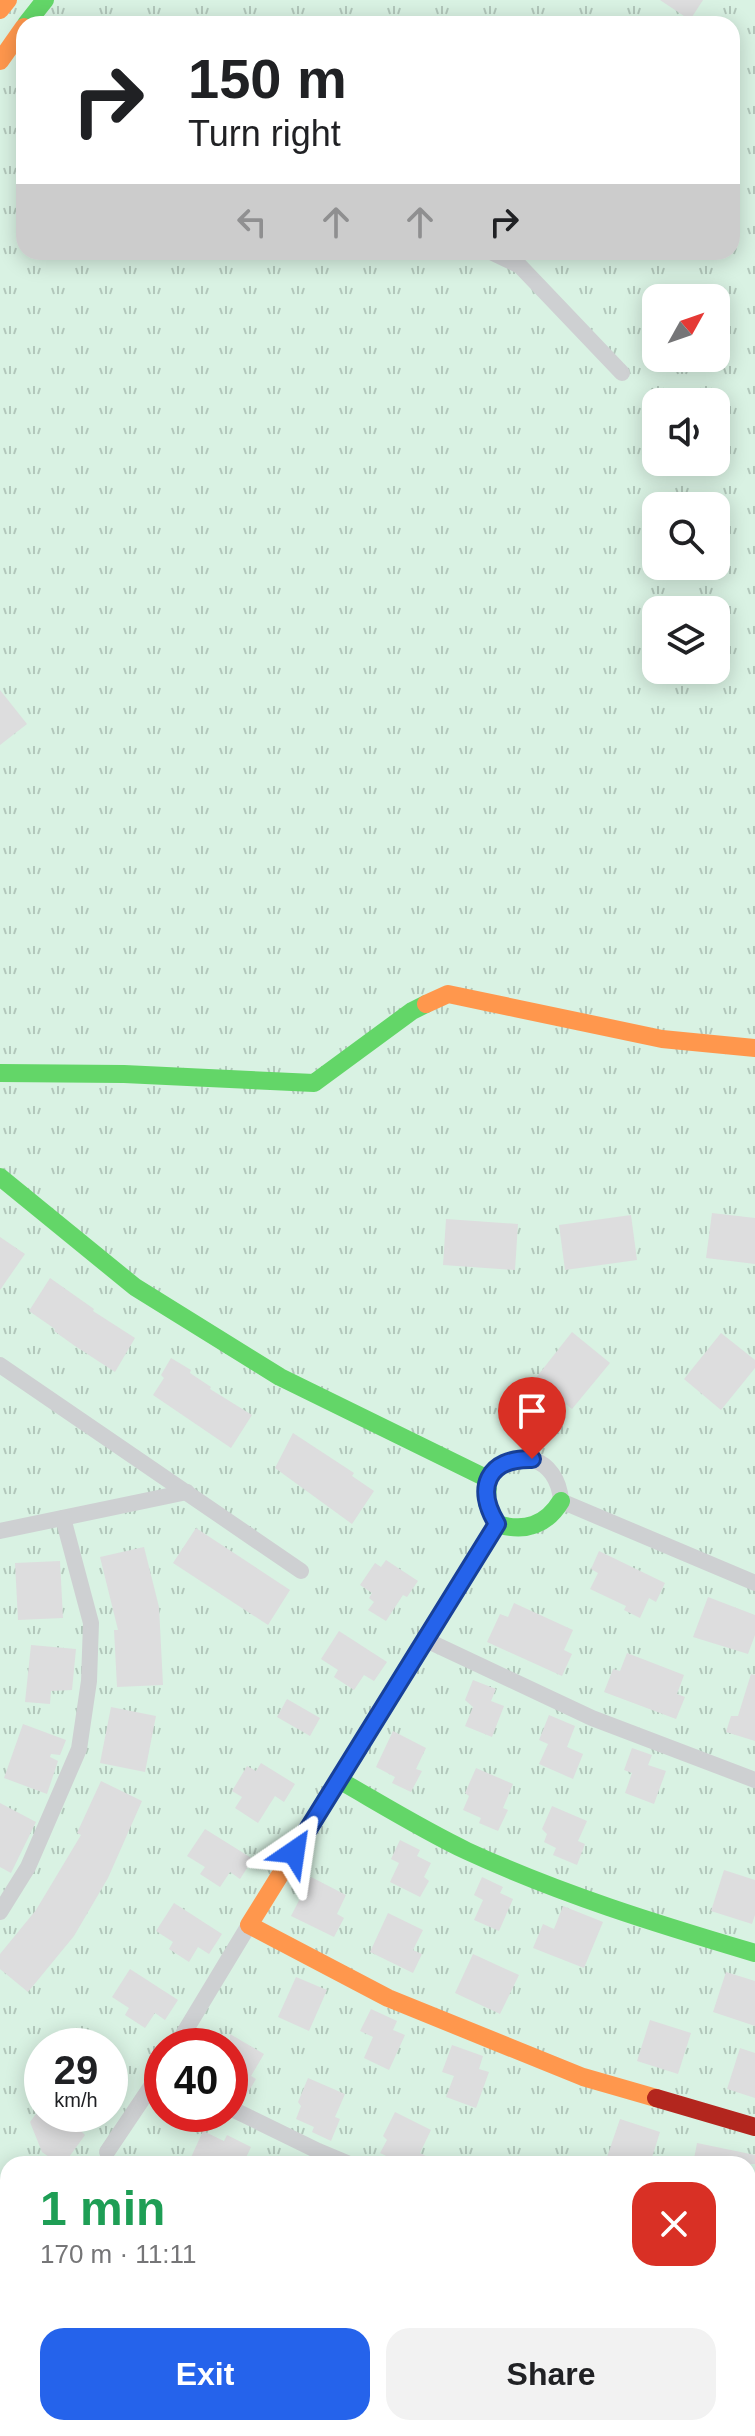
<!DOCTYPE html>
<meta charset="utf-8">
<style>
body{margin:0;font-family:Helvetica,sans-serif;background:#f2f2f2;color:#202124;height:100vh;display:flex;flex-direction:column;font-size:30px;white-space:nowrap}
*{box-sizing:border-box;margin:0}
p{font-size:26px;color:#757577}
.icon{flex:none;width:44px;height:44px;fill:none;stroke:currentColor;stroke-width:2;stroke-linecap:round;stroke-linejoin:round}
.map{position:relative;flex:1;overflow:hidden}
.panel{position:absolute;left:0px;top:2156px;width:756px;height:280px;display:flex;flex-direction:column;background:#fff;border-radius:24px 24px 0 0;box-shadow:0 4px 20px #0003}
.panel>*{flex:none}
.guide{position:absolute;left:16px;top:16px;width:724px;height:244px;border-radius:24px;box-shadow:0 4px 20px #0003;background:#fff;color:#202124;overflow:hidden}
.needle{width:52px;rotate:50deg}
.tools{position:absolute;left:642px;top:284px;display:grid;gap:16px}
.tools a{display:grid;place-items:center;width:88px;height:88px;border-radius:16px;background:#fff;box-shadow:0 4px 20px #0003;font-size:40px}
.speed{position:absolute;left:24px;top:2028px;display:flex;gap:16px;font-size:40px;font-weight:700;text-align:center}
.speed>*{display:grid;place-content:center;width:104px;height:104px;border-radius:50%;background:#fff;box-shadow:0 4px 20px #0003;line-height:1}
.speed small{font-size:20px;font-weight:400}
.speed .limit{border:12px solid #d22;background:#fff;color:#111}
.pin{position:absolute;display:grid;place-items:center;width:68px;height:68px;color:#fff;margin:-82px -34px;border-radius:50% 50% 50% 0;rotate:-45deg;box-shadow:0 0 8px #0007}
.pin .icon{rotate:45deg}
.me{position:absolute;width:88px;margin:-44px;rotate:32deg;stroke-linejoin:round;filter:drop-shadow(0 0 6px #0008)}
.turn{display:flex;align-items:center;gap:28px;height:168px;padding:0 40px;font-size:36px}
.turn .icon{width:104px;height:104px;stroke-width:2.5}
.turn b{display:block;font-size:56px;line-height:68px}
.lanes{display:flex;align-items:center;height:76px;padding:0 40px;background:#0003;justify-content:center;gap:40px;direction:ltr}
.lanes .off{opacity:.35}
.round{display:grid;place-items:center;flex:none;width:84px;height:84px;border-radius:24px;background:#f2f2f2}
.overview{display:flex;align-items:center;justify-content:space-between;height:136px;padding:0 40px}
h1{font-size:48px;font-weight:700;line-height:60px;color:#1e9e55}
.cta{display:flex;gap:16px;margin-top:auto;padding:16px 40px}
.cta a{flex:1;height:92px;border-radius:24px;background:#2563eb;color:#fff;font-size:32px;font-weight:700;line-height:92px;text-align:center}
.cta a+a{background:#f2f2f2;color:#202124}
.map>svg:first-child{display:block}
</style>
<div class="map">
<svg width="755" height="2436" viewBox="0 0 755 2436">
<defs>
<pattern id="grass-tufts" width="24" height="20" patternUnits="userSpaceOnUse" patternTransform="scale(2)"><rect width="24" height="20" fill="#d9f2e3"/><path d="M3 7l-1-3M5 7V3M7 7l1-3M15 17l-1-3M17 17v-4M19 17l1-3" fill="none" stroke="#b2c7bb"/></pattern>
</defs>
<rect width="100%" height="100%" fill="#f4f4f4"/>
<path fill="url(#grass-tufts)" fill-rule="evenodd" d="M0,0h755v2436h-755zM24,24h708v228h-708zM656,298h60v60h-60zM656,402h60v60h-60zM656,506h60v60h-60zM656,610h60v60h-60zM42,2046h68v68h-68zM162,2046h68v68h-68zM8,2164h740v264h-740z"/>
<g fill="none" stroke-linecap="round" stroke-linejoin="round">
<g stroke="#aee2f0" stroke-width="6">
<path d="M0,2372l8,3"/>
<path d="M127,2428l17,8"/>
</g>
</g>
<g fill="#ddddde">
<path d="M660,0h43l-13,20z"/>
<path d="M0,690l27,34 -27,21z"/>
<path d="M712,1213l43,5v46l-49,-6z"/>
<path d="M631,1215l6,45 -72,10 -6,-45z"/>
<path d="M446,1219l72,5 -3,46 -72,-5z"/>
<path d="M0,1237l25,17 -25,36z"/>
<path d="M50,1278l44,31 -1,2 42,27 -20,34 -40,-26 -21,-15 1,-2 -26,-18z"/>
<path d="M572,1332l38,31 -38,46 -37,-30z"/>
<path d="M721,1333l34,27v8l-34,42 -37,-31z"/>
<path d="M171,1358l20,12 -1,3 21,14 -1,2 42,26 -21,33 -78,-53 11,-17 -3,-3z"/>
<path d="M293,1433l61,40 -2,3 22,15 -22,33 -77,-56z"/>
<path d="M196,1528l94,62 -22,35 -95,-62z"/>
<path d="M144,1547l15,60 4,78 -46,2 -3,-57h4l-18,-73z"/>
<path d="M599,1551l66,32 -9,19 -7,-4 -9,20 -16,-8 2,-4 -36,-17 8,-16 -7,-4z"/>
<path d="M386,1560l32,21 -11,16 -4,-2 -17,26 -18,-11 6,-8 -5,-4 3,-5 -12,-8 15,-22 6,4z"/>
<path d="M60,1561l3,57 -45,2 -3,-57z"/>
<path d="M708,1597l47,18v20l-7,19 -55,-17z"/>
<path d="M514,1603l59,27 -9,20 8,4 -10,22 -75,-34 13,-28 8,3z"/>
<path d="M339,1631l48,31 -13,19 -10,-6 -10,15 -20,-13 4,-7 -17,-11z"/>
<path d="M31,1645l45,4 -4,41 -21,1 -1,13 -25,-2z"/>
<path d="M627,1653l57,22 -7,19 8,3 -9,22 -72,-27 9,-23 7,2z"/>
<path d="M751,1674l4,1v66l-29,-9 5,-16h7z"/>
<path d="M473,1680l23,9 -5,12 13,5 -12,31 -27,-11 8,-19 -8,-7z"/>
<path d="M287,1699l33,19 -10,18 -33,-19z"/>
<path d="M111,1707l45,9 -11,56 -45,-9z"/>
<path d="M549,1715l26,11 -8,21 16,7 -10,25 -34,-15 9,-20 -9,-4z"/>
<path d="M23,1724l43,16 -6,15 -9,-1 -1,3 8,4 -11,33 -43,-16z"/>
<path d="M393,1731l33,17 -10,21 6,2 -11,21 -19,-9 3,-6 -19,-10z"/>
<path d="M632,1748l20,7 -4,10 18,6 -12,33 -29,-11 7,-20 -8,-3z"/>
<path d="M261,1763l34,21 -11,18 -9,-6 -17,27 -23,-15 7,-11 -10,-6 15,-25 9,5z"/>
<path d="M476,1768l37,16 -10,24 5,2 -10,21 -19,-8 2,-5 -18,-8 6,-14 -4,-3z"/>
<path d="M101,1781l41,20 -34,77 -34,58 -46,56 -28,-23v-15l36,-44 45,-75 -4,-2z"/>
<path d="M0,1803l36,19 -25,51 -11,-6z"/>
<path d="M552,1806l35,15 -9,20 7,3 -8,21 -24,-10 3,-7 -12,-6 3,-8 -5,-5z"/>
<path d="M205,1829l48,30 -13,20 -10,-7 -10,15 -20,-13 5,-7 -18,-11z"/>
<path d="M400,1840l20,10 -3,6 14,7 -7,14 5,4 -9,16 -30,-15 9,-19 -8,-4z"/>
<path d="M724,1870l31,10v35l-3,9 -41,-13z"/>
<path d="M311,1877l35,18 -9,19 7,4 -10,19 -43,-21z"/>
<path d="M482,1877l21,10 -3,6 13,6 -14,32 -25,-11 9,-20 -9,-5z"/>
<path d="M174,1903l48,31 -13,20 -11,-7 -9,15 -20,-13 4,-7 -17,-11z"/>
<path d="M563,1906l40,16 -19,46 -51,-20 10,-24 11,5z"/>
<path d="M388,1913l35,17 -10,20 9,4 -9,19 -43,-21z"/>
<path d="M473,1954l46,21 -19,39 -45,-21z"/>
<path d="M130,1969l48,31 -13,20 -10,-7 -10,15 -20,-13 4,-7 -17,-11z"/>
<path d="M726,1972l29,9v45l-42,-14z"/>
<path d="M296,1977l31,13 -18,41 -31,-14z"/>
<path d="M371,2009l26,12 -4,9 12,5 -16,35 -25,-12 9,-21 -13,-6z"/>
<path d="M650,2020l41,13 -13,41 -41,-13z"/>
<path d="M230,2034l34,20 -13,22 5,3 -12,20 -14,-8z"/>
<path d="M452,2045l31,11 -4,13 10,3 -13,36 -30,-11 8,-21 -12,-4z"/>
<path d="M740,2048l15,5v45l-28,-9z"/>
<path d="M308,2078l37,16 -10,23 5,2 -9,22 -19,-9 2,-5 -18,-8 5,-13 -3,-4z"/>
<path d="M395,2112l36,18 -11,23 21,11h-38l-23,-11 7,-13 -4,-4z"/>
<path d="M36,2114h56l-12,16 5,5 -21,29h-5l-17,-12 -12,-30z"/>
<path d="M620,2119l40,13 -10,32h-30l-14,-4z"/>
<path d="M203,2131l21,10 3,-6 24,12 -8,17h-55z"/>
<path d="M697,2143l58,12v9h-62z"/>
</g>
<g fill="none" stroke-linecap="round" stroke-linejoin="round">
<g stroke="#ced0d2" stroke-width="16">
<path d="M491,252l29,14 102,107"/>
<path d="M0,1365l301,206"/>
<path d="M488,1479c27,-36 70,-22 73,22l194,82"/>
<path d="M0,1531l187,-39"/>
<path d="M426,1640l166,78 163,62"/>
<path d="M0,1912l28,-45 51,-118 10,-68 2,-58 -28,-105"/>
<path d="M176,2046l73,-121"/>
<path d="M230,2108l88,43 31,13"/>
<path d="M107,2152l53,-79"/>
<path d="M748,2307l7,2"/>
</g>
<g stroke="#63d668" stroke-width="18">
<path d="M26,24l19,-24"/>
<path d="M0,1073l124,1 190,9 98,-72 14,-7"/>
<path d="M0,1177l135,110 145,90 208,102 -1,24 10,21c27,8 49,2 64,-23"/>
<path d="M497,1524l-158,256c42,24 84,50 128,71 93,43 190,73 288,102"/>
</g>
<g stroke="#ff974d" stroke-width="18">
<path d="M0,10l8,-10"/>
<path d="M0,61l24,-34"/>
<path d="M426,1004l22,-10 214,45 93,9"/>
<path d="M339,1780l-90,145 139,73 195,79 73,21"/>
</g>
<path stroke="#b3261e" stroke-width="18" d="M656,2098l99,29"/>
</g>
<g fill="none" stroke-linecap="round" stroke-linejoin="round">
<defs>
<path id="route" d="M294,1852l203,-328c-22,-36 -10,-66 35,-65"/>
</defs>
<use href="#route" stroke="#184099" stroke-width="20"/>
<use href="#route" stroke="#2563eb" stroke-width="14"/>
</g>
</svg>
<div class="tools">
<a><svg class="needle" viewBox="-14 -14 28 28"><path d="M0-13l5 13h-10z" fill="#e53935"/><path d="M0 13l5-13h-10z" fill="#757577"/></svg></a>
<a><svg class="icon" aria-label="sound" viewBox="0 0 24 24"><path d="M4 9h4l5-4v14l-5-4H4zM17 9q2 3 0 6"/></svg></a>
<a><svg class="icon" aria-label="search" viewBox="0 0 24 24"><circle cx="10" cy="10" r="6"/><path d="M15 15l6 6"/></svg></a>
<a><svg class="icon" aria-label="layers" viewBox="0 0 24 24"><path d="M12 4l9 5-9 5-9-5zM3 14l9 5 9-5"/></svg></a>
</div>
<div class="speed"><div>29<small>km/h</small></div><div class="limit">40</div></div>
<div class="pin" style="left:532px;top:1459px;background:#d93025"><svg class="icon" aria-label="arrive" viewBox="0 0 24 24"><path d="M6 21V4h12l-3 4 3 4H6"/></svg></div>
<svg class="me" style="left:294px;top:1852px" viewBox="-20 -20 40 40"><path d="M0-17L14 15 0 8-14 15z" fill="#2563eb" stroke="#fff" stroke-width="4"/></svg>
<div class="guide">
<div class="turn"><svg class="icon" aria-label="right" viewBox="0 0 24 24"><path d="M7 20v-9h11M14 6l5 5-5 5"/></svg><div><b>150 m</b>Turn right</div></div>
<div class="lanes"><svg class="icon off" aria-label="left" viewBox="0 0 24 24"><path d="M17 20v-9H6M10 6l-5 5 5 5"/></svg><svg class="icon off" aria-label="ahead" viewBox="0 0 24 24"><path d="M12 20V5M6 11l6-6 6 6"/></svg><svg class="icon off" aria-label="ahead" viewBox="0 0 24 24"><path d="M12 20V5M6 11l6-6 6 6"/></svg><svg class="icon" aria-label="right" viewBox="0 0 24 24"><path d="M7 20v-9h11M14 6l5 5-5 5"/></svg></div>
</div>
<section class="panel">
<div class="overview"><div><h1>1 min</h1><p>170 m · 11:11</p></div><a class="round" style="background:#d93025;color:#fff"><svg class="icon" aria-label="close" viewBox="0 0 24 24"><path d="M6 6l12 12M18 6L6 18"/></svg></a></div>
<div class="cta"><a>Exit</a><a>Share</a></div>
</section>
</div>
